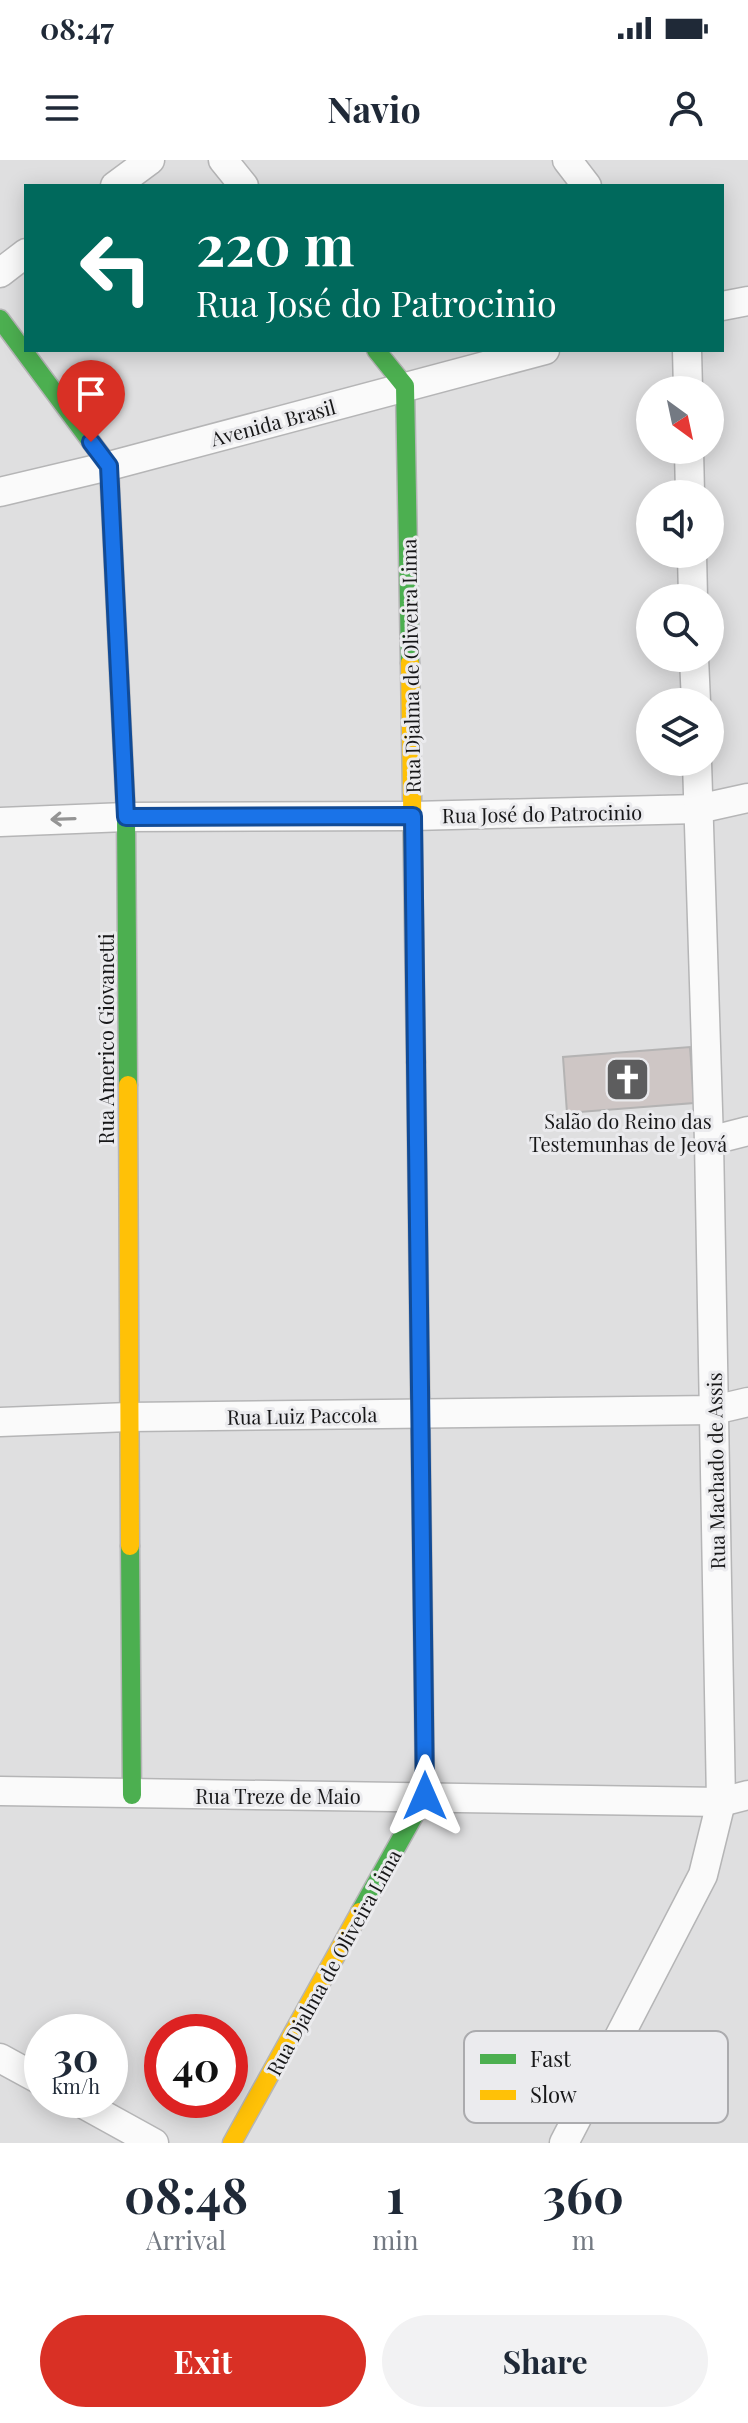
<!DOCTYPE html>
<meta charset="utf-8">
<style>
body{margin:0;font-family:"Playfair Display",serif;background:#f2f2f3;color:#1f2937;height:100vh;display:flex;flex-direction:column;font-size:30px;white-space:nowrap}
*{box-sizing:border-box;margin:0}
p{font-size:26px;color:#747a83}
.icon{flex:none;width:44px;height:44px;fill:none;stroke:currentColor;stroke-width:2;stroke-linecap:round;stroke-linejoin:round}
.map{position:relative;height:1983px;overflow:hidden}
.details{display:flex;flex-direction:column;background:#fff;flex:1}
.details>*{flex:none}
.guide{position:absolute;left:24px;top:24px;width:700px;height:168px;border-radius:0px;box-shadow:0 4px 20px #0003;background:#00695c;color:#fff;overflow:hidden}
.needle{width:52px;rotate:147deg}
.fabs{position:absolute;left:636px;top:216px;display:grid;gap:16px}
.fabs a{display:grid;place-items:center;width:88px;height:88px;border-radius:50%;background:#fff;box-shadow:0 4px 20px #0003;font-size:40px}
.speed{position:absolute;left:24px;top:1854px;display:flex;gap:16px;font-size:40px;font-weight:700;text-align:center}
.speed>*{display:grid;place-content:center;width:104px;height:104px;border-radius:50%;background:#fff;box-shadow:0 4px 20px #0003;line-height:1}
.speed small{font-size:20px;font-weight:400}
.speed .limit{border:12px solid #d22;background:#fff;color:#111}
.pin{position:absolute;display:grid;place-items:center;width:68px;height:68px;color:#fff;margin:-82px -34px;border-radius:50% 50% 50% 0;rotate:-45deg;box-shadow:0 0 8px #0007}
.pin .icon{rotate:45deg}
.me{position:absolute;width:88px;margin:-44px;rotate:0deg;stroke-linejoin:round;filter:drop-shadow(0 0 6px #0008)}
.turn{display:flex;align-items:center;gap:28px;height:168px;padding:0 40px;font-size:36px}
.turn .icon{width:104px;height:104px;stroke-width:2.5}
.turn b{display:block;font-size:56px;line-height:68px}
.eta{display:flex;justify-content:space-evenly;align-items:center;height:136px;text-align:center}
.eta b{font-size:48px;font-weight:700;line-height:56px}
.cta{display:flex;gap:16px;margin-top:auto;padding:16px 40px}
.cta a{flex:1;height:92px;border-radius:48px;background:#d93025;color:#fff;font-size:32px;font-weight:700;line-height:92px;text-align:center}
.cta a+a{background:#f2f2f3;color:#1f2937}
.status{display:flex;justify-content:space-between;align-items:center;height:56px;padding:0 40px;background:#fff;direction:ltr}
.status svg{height:22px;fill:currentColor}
header{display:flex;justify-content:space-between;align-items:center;height:104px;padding:0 40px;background:#fff;font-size:36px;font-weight:700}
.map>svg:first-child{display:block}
</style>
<div class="status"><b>08:47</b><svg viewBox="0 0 49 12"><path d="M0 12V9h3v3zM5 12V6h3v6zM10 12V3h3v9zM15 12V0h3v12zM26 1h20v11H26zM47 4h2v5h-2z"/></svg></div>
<header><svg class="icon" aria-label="menu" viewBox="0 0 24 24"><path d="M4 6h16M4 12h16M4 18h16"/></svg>Navio<svg class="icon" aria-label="person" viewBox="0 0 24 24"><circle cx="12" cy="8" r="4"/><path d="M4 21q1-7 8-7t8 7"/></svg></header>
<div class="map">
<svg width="748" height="1983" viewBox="0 0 748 1983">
<rect width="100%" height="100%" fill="#dfdfe0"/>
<path fill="#cec6c5" stroke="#b4b3b3" stroke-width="2" d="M690,887l4,56 -127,10 -4,-56z"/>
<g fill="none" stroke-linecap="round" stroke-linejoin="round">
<defs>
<g id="street">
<path d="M223,0l21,26"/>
<path d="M567,0l20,26"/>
<path d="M115,26l35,-26"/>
<path d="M0,113l26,-20"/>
<path d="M722,146l26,-5"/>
<path d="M687,190l1,40"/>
<path d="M689,290l1,44"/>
<path d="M0,332l109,-26 436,-116"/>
<path d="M692,394l1,44"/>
<path d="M694,498l2,44"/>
<path d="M0,662l126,-5 287,-1 285,-7 50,-11"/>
<path d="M709,981l39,-10"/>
<path d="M0,1262l129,-5 585,-7 34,-8"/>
<path d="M0,1631l721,11 27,-7"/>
<path d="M0,1898l42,23"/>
<path d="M76,1940l78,43"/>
<path d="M564,1983l139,-268 18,-73 -12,-661 -12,-379"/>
</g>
<g id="fast">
<path d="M0,159l109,147 17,351 2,268"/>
<path d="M376,190l29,36 5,277"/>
<path d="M130,1386l2,249"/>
<path d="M360,1752l65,-116 -9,-734"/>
</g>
<g id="slow">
<path d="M410,503l6,399"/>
<path d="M128,925l2,461"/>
<path d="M232,1983l128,-231"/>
</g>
</defs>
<use href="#street" stroke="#b5b5b6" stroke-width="31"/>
<use href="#fast" stroke="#b5b5b6" stroke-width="21"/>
<use href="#slow" stroke="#b5b5b6" stroke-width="21"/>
<use href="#street" stroke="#fafafa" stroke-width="28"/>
<use href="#fast" stroke="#4caf50" stroke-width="18"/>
<use href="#slow" stroke="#ffc107" stroke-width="18"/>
</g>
<defs><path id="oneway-shaft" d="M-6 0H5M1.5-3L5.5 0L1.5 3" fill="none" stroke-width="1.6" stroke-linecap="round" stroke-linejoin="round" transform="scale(2)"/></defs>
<use stroke="#949494" href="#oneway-shaft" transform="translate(63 659) rotate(178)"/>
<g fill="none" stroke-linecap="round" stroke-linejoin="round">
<defs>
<path id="route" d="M91,282l18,24 17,351 287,-1 12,980"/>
</defs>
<use href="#route" stroke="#114b97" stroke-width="20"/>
<use href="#route" stroke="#1a73e8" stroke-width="14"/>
</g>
<defs>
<symbol id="church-square" viewBox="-11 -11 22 22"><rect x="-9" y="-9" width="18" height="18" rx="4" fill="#5d5d5e" stroke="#ebebee"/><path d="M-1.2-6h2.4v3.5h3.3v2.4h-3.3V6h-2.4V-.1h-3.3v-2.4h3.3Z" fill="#fff"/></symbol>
</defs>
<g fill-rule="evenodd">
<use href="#church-square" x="602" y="894" width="51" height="51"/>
</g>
<g text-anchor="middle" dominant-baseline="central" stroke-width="6" stroke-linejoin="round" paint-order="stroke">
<g font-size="20" fill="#171718" stroke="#ebebee">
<text transform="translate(273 262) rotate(-15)">Avenida Brasil</text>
<text transform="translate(410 506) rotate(-91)">Rua Djalma de Oliveira Lima</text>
<text transform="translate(542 653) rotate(-1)">Rua José do Patrocinio</text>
<text transform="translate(105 879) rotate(-90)">Rua Americo Giovanetti</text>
<text transform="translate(302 1255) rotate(-1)">Rua Luiz Paccola</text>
<text transform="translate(715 1311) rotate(-91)">Rua Machado de Assis</text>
<text x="278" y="1635">Rua Treze de Maio</text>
<text transform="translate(333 1802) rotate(-61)">Rua Djalma de Oliveira Lima</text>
</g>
<g font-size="20" fill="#171718" stroke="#ebebee">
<text x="628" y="960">Salão do Reino das<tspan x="628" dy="23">Testemunhas de Jeová</tspan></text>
</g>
</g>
<rect x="464" y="1871" width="264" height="92" rx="12" fill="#ebebee" stroke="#ababae" stroke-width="2"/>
<rect x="480" y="1894" width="36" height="10" fill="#4caf50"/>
<rect x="480" y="1930" width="36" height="10" fill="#ffc107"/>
<g font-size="22" fill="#171718">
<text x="530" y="1907">Fast</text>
<text x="530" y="1943">Slow</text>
</g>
</svg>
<div class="fabs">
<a><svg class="needle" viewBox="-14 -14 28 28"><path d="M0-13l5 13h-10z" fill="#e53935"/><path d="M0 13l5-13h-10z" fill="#747a83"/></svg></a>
<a><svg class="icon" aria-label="sound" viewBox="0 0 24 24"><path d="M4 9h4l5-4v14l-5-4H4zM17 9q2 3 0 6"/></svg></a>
<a><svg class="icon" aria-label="search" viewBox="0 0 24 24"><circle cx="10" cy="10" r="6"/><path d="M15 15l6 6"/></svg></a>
<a><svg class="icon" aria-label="layers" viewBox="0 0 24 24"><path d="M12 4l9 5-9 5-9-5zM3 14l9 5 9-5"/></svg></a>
</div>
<div class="speed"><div>30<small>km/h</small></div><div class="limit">40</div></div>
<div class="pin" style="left:91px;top:282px;background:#d93025"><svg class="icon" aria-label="arrive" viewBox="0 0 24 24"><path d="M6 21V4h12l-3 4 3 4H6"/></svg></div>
<svg class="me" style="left:425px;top:1636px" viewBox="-20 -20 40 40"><path d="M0-17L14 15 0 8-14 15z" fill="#1a73e8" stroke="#fff" stroke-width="4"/></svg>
<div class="guide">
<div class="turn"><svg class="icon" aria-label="left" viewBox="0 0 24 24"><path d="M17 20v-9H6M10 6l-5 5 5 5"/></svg><div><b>220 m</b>Rua José do Patrocinio</div></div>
</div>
</div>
<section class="details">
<div class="eta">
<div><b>08:48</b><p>Arrival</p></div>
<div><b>1</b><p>min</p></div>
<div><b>360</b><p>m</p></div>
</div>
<div class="cta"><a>Exit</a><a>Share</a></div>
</section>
